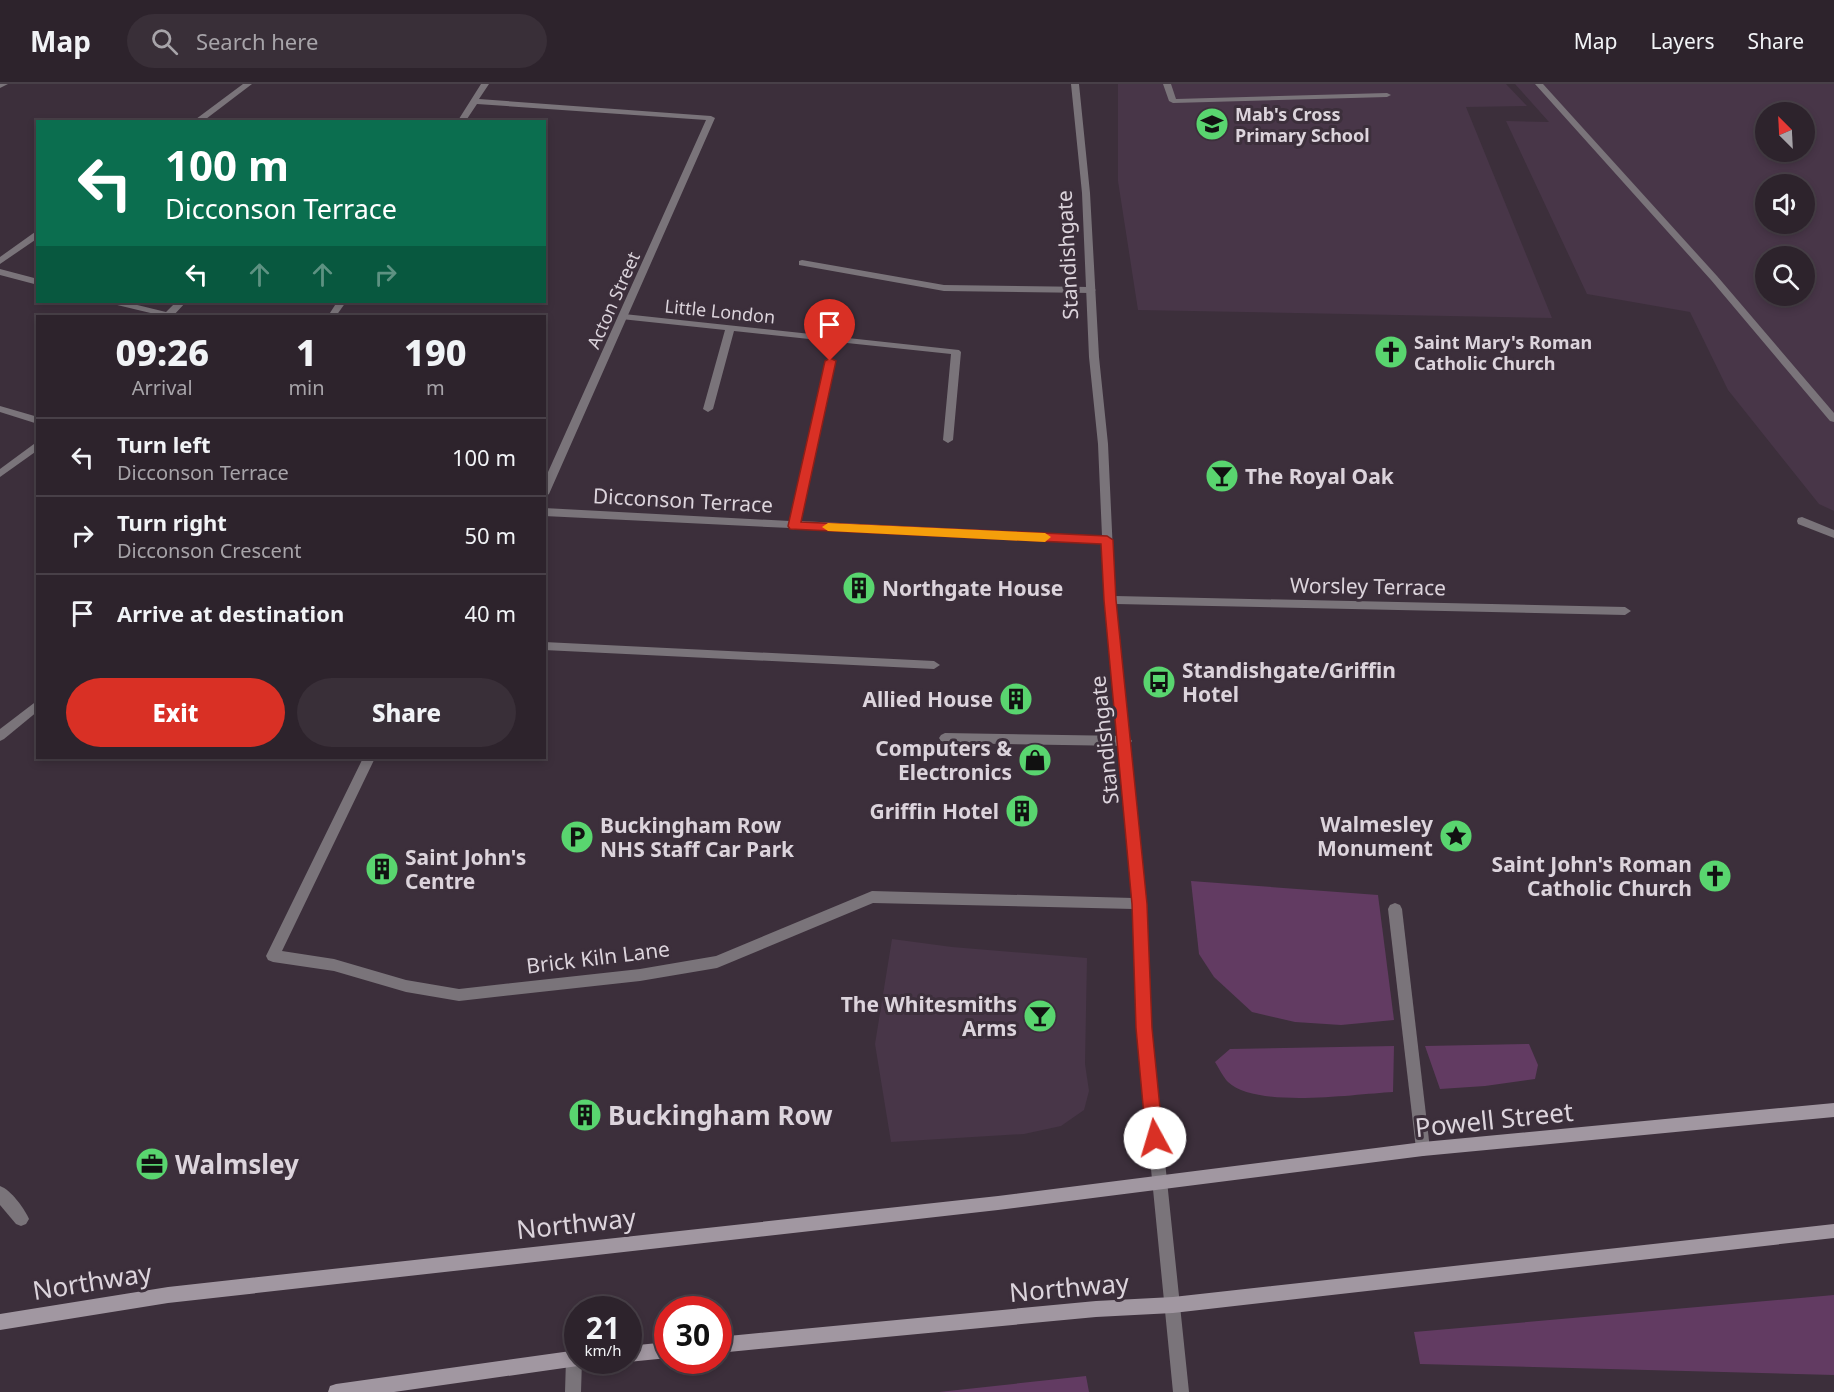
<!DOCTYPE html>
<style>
body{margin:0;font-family:"Noto Sans",sans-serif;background:#392f38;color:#f1f3f6;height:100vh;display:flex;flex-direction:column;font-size:22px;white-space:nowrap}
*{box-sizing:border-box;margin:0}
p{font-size:20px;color:#a7a4a9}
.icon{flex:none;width:33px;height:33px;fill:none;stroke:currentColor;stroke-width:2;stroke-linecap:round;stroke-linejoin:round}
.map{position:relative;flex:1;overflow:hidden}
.drawer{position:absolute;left:36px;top:231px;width:510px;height:444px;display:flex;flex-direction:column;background:#2d232c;border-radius:0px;box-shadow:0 3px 9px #0003,0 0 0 2px #484048}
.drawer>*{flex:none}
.banner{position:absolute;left:36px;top:36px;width:510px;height:183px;border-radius:0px;box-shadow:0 3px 9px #0003,0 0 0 2px #484048;background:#0b6e4f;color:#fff;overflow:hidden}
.needle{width:39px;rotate:336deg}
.fabs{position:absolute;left:1755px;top:18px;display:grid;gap:12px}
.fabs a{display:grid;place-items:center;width:60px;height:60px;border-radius:50%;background:#2d232c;box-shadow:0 3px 9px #0003,0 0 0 2px #484048;font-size:30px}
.speed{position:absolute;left:564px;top:1212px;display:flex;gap:12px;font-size:30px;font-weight:700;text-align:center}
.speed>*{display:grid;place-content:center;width:78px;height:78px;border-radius:50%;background:#2d232c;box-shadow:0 3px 9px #0003,0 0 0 2px #484048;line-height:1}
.speed small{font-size:15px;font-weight:400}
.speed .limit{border:9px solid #d22;background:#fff;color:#111}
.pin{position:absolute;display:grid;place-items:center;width:51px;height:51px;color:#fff;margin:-62px -26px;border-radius:50% 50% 50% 0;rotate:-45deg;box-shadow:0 0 6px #0007}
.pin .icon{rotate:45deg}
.me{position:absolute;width:66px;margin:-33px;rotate:354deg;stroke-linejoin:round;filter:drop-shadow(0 0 4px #0008)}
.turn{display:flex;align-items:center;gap:21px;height:126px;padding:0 30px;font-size:27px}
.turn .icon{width:78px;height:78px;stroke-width:2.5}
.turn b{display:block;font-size:42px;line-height:51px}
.lanes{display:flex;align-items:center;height:57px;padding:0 30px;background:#0003;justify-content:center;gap:30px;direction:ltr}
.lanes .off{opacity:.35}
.eta{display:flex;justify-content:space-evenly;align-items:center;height:102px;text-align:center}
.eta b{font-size:36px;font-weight:800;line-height:42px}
.action{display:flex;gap:12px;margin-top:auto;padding:12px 30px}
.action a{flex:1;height:69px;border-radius:36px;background:#d93025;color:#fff;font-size:24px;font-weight:800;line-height:69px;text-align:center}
.action a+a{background:#392f38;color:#f1f3f6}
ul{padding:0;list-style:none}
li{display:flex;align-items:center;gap:18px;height:78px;padding:0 30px;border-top:2px solid #484048}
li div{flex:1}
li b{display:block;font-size:22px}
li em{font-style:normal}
header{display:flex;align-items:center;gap:36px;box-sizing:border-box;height:84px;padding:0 30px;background:#2d232c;border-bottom:2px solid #484048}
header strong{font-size:28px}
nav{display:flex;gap:33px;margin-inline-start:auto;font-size:21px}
.search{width:420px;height:54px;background:#392f38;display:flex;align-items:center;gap:15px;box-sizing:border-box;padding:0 21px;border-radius:33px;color:#a7a4a9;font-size:22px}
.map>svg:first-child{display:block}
</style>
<header>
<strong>Map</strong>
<div class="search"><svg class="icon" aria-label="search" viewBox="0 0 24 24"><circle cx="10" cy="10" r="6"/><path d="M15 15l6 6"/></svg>Search here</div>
<nav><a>Map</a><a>Layers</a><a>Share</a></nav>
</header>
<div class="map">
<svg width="1834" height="1308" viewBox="0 0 1834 1308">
<rect width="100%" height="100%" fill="#3c2f3b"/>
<g fill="#483648" fill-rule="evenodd">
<path d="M1118,0h388l21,22 -61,1 86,211 -414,-8 -20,-129z"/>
<path d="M1515,0h319v427l-15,-7 -91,-114 -38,-78 -103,-18 -81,-173 43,1zM1766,28h38v40h-38zM1766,100h38v40h-38zM1766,172h38v40h-38z"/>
<path d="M892,855l60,8 135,11 -2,106 4,27 -5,19 -23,16 -37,8 -133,8 -16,-98z"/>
</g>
<g fill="#623b62">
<path d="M1191,797l187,14 16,125 -53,5 -46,-3 -43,-10 -38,-35 -15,-23z"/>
<path d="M1529,960l9,21 -3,14 -50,7 -45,3 -15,-43z"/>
<path d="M1394,962l-1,46c-39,2 -136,17 -165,-10 -5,-5 -9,-14 -13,-20l15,-13z"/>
<path d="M1834,1211v80l-414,-11 -6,-32z"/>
<path d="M1086,1292l3,16h-150z"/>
</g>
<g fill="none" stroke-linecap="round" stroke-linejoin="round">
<g fill="#7a747a" fill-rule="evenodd">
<path d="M1163,0h8l5,15 211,-6 4,2 -4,2 -214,6 -4,-2z"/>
<path d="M1535,0h8l174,192 117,137v9l-4,-1 -119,-141z"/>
<path d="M802,176l142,25 147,2 5,3 -5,3 -147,-2 -145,-26v-4z"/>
<path d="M0,185l38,10v6l-38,-10z"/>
<path d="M111,218h14l41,10 10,-10h10l-13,14h-10l-50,-12z"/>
<path d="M624,230l335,36 2,2 -8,88 -5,3 -5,-3 8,-86 -217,-23 -21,78 -5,3 -5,-3 22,-79 -104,-11v-4z"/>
<path d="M38,357v9l-38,27v-8z"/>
<path d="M544,558l390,19 6,4 -6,4 -390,-19z"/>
<path d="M945,649l181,3 4,2 2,3 -2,3 -4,2 -181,-3 -4,-2 -2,-3 2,-3z"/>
</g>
<g fill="#7a747a" fill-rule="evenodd">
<path d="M0,0h8l-8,4z"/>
<path d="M243,0h9l-50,38h-10z"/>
<path d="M481,0h8l-10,15 232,17 4,2 -166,376 -5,3v-16l162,-361 -229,-16 -12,18h-8z"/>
<path d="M1071,0h8l11,109 9,164 9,87 7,152 510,11 6,4 -6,4 -509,-11 31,300 4,123 38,365h-16l-36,-365 -3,-118 -261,-6 -156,65 -77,13 -181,20 -53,-9 -72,-21 -61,-9 -5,-2 -2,-4 97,-198h12l-93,193 52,8 72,21 53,9 181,-20 76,-13 156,-65 261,7 -29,-298 -2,-57 -304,-15 -4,2 -4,-2 -246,-12v-8l246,13 35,-160 5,-3 5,3 -35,160 302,15 -4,-92 -9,-87 -7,-164z"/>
<path d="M35,148h3v6l-38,26v-7z"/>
<path d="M337,218h9l-10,14h-8z"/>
<path d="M0,322l38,11v7l-38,-12z"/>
<path d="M1802,433l32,13v8l-36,-14 -1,-3 1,-3z"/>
<path d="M38,616v11l-34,28 -4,2v-12z"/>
<path d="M1395,819l5,2 2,4 28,240 -2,5 -5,2 -5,-2 -2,-5 -28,-240 2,-4z"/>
<path d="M0,1102c11,4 24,22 29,33l-3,5 -5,2 -5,-2 -16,-19z"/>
<path d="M574,1267l4,1v8h4l-1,32h-16l1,-33 2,-6z"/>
</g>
<g fill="#a197a1" fill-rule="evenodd">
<path d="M1834,1019v14l-411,39 -425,54 -830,93 -168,27v-16l168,-27 830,-91 425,-54z"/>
<path d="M1834,1140v14l-661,75 -77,4 -378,36v-16l378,-36 77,-4z"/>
<path d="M668,1258v16l-40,4 -4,-2h4v-14z"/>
<path d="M578,1266v10h7l-1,4 -6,2 -184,26h-66l2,-6 6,-2z"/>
</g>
</g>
<path fill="#d93025" stroke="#8d1f18" stroke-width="1.5" d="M830,274l6,3 -35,161 306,14 6,4 3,60 31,304 5,124 11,110 -3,5 -5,3 -6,-3 -3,-5 -10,-110 -4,-124 -28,-304 -3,-56 -311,-15 -2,-3 37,-165z"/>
<path fill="#f59e0b" d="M828,439l217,10 6,4 -6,5 -217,-11 -6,-4z"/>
<defs>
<symbol id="school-disc" viewBox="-11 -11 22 22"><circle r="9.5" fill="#59d56f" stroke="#3c2f3b"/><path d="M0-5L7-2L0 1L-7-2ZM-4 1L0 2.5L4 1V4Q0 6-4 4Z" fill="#111"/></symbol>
<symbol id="church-disc" viewBox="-11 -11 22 22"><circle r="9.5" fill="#59d56f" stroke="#3c2f3b"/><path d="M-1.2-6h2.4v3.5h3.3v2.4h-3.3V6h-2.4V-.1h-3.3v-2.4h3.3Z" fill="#111"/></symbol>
<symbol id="bar-disc" viewBox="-11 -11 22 22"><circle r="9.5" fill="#59d56f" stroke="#3c2f3b"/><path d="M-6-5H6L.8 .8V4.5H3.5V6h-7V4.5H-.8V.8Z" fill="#111"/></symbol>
<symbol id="building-disc" viewBox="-11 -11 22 22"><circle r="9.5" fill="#59d56f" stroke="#3c2f3b"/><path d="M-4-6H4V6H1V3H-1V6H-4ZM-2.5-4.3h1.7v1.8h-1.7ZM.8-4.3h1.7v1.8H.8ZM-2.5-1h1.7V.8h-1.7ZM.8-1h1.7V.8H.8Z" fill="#111"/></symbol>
<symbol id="bus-disc" viewBox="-11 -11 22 22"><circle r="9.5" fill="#59d56f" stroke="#3c2f3b"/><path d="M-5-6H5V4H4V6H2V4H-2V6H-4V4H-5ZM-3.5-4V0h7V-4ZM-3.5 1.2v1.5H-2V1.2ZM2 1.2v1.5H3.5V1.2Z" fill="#111"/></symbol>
<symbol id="shop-disc" viewBox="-11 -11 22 22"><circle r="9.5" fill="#59d56f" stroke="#3c2f3b"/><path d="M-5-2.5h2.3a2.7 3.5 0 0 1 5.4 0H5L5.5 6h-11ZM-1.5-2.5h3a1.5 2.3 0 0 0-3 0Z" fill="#111"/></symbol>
<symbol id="sight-disc" viewBox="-11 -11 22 22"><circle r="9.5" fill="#59d56f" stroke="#3c2f3b"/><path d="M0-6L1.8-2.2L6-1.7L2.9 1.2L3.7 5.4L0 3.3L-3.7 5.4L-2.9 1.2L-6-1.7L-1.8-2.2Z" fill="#111"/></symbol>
<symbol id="parking-disc" viewBox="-11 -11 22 22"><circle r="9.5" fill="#59d56f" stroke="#3c2f3b"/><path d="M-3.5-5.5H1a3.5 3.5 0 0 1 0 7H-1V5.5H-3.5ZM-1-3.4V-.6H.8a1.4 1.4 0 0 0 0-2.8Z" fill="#111"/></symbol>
<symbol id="office-disc" viewBox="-11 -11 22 22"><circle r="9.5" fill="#59d56f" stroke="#3c2f3b"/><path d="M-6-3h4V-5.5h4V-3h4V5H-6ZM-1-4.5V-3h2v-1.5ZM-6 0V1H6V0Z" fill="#111"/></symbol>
</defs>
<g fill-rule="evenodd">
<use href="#school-disc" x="1193" y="21" width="38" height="38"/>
<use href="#church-disc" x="1372" y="249" width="38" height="38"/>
<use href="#bar-disc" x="1203" y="373" width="38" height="38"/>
<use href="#building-disc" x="840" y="485" width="38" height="38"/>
<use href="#bus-disc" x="1140" y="579" width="38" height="38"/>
<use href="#building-disc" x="997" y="596" width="38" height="38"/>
<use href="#shop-disc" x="1016" y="657" width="38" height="38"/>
<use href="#building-disc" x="1003" y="708" width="38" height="38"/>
<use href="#sight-disc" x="1437" y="733" width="38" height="38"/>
<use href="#parking-disc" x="558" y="734" width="38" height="38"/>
<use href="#building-disc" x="363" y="766" width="38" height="38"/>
<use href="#church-disc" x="1696" y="773" width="38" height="38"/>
<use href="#bar-disc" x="1021" y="913" width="38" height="38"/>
<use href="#building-disc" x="566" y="1012" width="38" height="38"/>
<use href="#office-disc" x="133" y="1061" width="38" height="38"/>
</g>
<g text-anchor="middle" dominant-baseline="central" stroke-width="6" stroke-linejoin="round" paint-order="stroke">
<g font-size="18" font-weight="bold" fill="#dcd4dc" stroke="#3c2f3b" text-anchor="start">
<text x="1235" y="30">Mab's Cross<tspan x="1235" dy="21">Primary School</tspan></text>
<text x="1414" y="258">Saint Mary's Roman<tspan x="1414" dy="21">Catholic Church</tspan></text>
</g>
<g font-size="18" fill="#dcd4dc" stroke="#3c2f3b">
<text transform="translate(613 216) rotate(-66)">Acton Street</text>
<text transform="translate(720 227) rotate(6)">Little London</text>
</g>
<g font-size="21" fill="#dcd4dc" stroke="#3c2f3b">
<text transform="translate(1067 171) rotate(-93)">Standishgate</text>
<text transform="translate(683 416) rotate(3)">Dicconson Terrace</text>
<text transform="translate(1368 502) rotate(1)">Worsley Terrace</text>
<text transform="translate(1104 656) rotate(-96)">Standishgate</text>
<text transform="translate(598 873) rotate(-7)">Brick Kiln Lane</text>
</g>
<g font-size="21" font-weight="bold" fill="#dcd4dc" stroke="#3c2f3b" text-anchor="end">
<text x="1245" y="392" text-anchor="start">The Royal Oak</text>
<text x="882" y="504" text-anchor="start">Northgate House</text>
<text x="1182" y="586" text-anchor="start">Standishgate/Griffin<tspan x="1182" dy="24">Hotel</tspan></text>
<text x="993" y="615">Allied House</text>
<text x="1012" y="664">Computers &amp;<tspan x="1012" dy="24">Electronics</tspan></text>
<text x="999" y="727">Griffin Hotel</text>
<text x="1433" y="740">Walmesley<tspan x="1433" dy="24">Monument</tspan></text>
<text x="600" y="741" text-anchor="start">Buckingham Row<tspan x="600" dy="24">NHS Staff Car Park</tspan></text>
<text x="405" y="773" text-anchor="start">Saint John's<tspan x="405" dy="24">Centre</tspan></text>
<text x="1692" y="780">Saint John's Roman<tspan x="1692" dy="24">Catholic Church</tspan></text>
<text x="1017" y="920">The Whitesmiths<tspan x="1017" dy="24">Arms</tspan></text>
</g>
<g font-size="26" font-weight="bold" fill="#dcd4dc" stroke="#3c2f3b" text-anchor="start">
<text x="608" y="1031">Buckingham Row</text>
<text x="175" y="1080">Walmsley</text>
</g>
<g font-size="26" fill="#dcd4dc" stroke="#3c2f3b">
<text transform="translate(1494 1035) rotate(-6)">Powell Street</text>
<text transform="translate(576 1139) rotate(-6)">Northway</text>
<text transform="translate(92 1197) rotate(-9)">Northway</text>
<text transform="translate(1069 1203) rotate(-5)">Northway</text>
</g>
</g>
</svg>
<div class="fabs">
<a><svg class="needle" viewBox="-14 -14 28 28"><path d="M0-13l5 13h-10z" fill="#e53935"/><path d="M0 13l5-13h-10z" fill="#a7a4a9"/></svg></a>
<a><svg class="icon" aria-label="sound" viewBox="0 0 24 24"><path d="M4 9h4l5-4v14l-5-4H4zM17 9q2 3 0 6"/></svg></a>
<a><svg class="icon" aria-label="search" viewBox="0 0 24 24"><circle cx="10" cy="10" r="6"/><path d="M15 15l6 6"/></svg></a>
</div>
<div class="speed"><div>21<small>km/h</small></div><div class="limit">30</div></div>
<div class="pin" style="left:830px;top:277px;background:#d93025"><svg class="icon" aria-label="arrive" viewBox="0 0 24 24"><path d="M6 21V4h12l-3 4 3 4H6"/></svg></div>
<svg class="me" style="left:1155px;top:1054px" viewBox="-20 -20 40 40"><circle r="19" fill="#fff"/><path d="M0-13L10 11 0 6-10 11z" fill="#d93025"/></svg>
<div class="banner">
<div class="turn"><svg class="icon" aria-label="left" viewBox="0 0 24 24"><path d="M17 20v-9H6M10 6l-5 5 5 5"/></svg><div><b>100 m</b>Dicconson Terrace</div></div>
<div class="lanes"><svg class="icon" aria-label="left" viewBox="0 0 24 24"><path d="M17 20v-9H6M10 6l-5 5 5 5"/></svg><svg class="icon off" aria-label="ahead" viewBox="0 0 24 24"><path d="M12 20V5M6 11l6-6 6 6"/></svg><svg class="icon off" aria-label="ahead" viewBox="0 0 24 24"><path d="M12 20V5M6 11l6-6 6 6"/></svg><svg class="icon off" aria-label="right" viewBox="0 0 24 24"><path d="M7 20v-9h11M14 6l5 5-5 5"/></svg></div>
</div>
<section class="drawer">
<div class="eta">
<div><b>09:26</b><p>Arrival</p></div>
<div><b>1</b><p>min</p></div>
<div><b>190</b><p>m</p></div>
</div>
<ul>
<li><svg class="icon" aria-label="left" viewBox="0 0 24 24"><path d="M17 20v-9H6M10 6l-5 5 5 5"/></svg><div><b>Turn left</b><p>Dicconson Terrace</p></div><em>100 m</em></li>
<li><svg class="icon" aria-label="right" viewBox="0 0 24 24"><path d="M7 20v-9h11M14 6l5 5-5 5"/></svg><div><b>Turn right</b><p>Dicconson Crescent</p></div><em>50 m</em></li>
<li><svg class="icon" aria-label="arrive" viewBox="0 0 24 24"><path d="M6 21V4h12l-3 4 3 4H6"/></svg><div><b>Arrive at destination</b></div><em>40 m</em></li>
</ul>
<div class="action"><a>Exit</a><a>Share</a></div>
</section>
</div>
